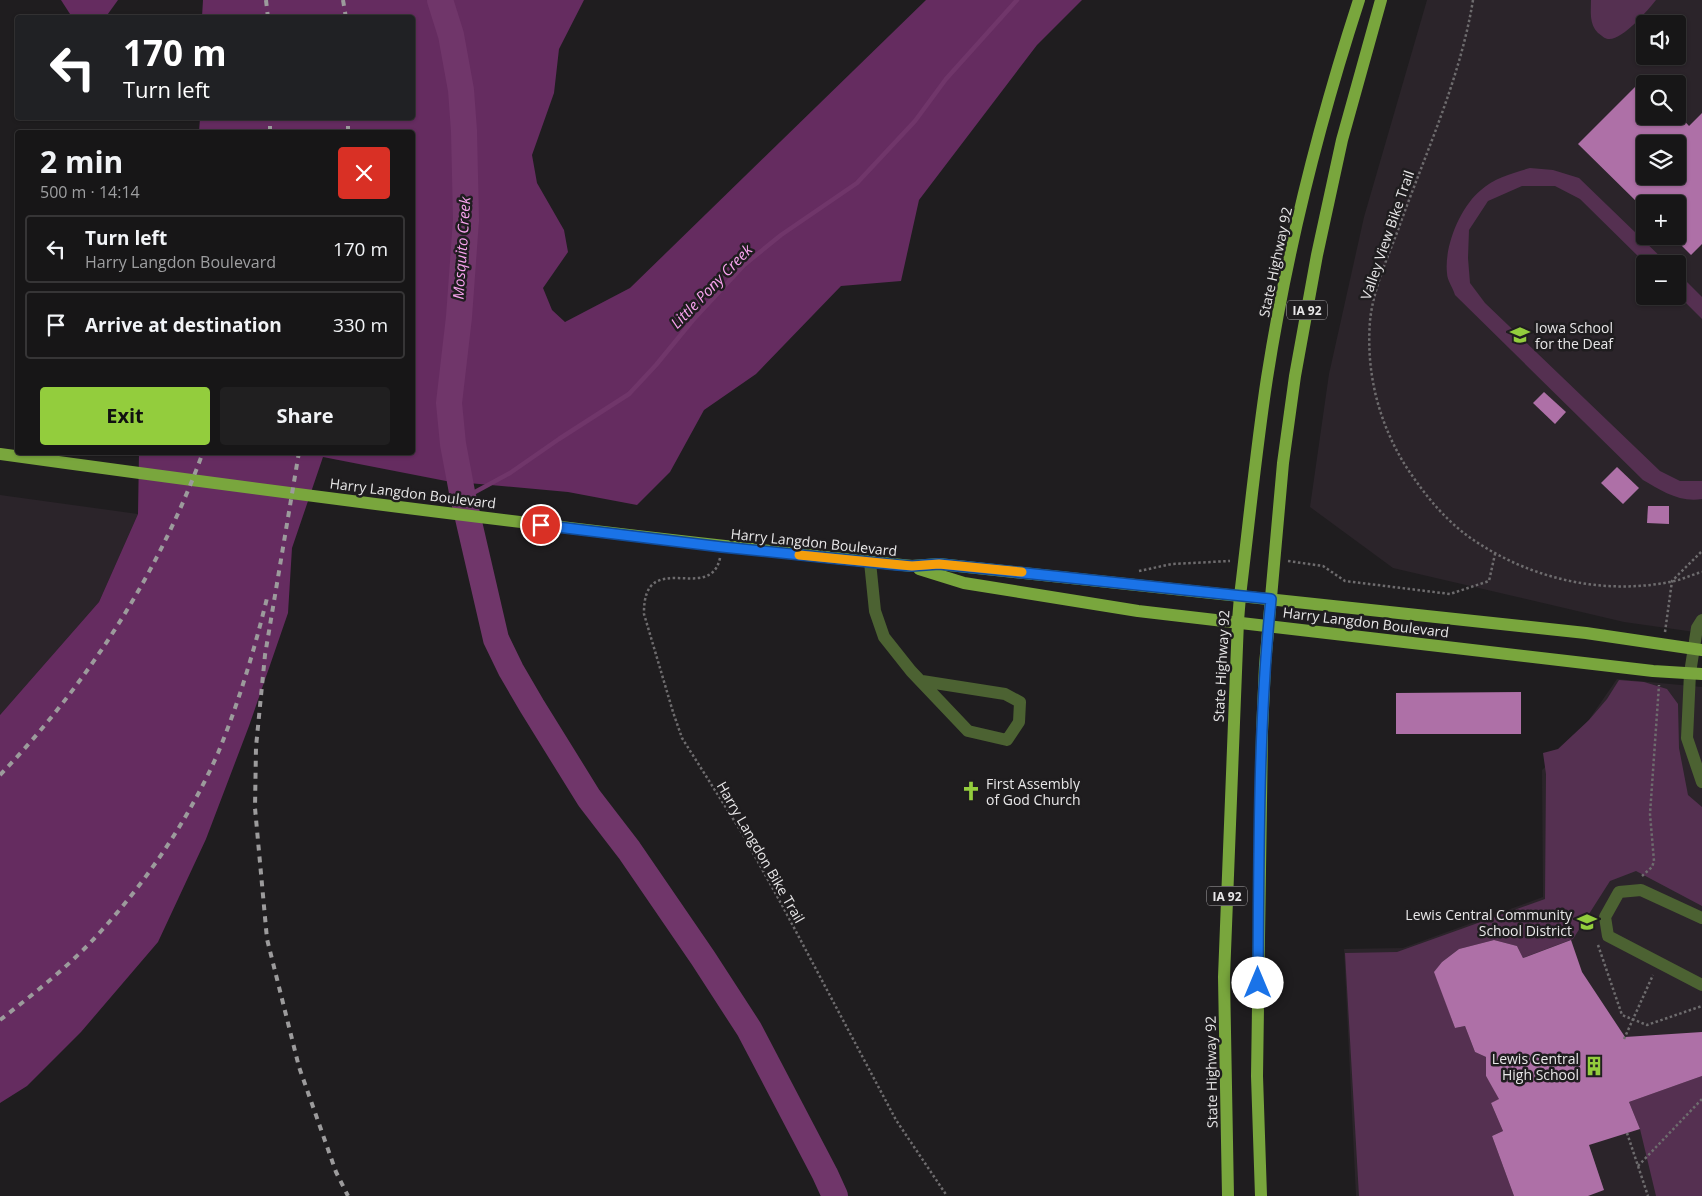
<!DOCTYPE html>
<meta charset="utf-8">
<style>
body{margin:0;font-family:"Open Sans",sans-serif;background:#201f20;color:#f1f3f6;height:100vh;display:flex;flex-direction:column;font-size:19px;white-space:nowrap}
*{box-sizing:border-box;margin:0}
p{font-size:16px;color:#9e9fa1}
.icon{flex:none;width:28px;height:28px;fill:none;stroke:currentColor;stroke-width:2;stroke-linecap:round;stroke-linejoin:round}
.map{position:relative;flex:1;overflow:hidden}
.sheet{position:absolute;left:15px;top:130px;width:400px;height:325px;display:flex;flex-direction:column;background:#171617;border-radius:5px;box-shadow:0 1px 4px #0004,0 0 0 1px #363536}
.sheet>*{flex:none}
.banner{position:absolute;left:15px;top:15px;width:400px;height:105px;border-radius:5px;box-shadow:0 1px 4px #0004,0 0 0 1px #363536;background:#202124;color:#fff;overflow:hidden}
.buttons{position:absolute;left:1636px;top:15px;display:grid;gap:10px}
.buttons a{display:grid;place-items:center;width:50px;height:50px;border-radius:5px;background:#171617;box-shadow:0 1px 4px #0004,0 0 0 1px #363536;font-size:25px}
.pin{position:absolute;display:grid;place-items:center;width:42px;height:42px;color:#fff;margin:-21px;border:2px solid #fff;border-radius:50%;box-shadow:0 1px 5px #0007}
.me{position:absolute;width:55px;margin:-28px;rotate:0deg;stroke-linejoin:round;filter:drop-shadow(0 0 4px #0008)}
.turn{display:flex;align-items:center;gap:18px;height:105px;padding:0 25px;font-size:22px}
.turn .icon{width:65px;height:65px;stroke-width:2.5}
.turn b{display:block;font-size:35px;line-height:42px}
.round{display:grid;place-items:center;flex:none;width:52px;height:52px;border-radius:5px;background:#201f20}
.headline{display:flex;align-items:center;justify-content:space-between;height:85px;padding:0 25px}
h1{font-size:30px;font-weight:700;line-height:38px}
.primary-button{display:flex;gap:10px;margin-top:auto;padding:10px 25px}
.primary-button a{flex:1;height:58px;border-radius:5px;background:#93cd3d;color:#111;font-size:20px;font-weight:700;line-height:58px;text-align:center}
.primary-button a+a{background:#201f20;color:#f1f3f6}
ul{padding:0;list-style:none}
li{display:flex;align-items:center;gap:15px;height:68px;margin:0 10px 8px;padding:0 15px;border:2px solid #363536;border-radius:5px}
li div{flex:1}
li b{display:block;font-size:19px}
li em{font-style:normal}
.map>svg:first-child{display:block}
</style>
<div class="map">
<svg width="1702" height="1196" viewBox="0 0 1702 1196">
<rect width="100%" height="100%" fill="#1f1d1f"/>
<g fill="#2b242a" fill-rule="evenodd">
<path d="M1427,0h275v633l-78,-11 -231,-54 -83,-61 19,-133 35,-157zM1645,24h33v32h-33zM1645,84h33v32h-33zM1645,144h33v32h-33zM1645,204h33v32h-33zM1645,264h33v32h-33z"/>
<path d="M0,495l138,19 -39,88 -99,113z"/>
<path d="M1617,679l85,8v509h-346l-12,-247 59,-1 140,-51 -1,-127 37,-36z"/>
</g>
<g fill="#553051">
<path d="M1591,0h65c-8,10 -34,41 -48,39 -3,0 -7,-4 -10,-6 -9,-9 -7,-21 -7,-33z"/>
<path d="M1530,168l23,2 26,8 89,86h-22l-66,-65 -25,-13h-33l-34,15 -19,29 -1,28 2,25 15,20 175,168 20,10h22v18c-22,4 -42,-9 -59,-19l-188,-185c-2,-7 -8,-15 -8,-22 -3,-26 13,-66 34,-83 13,-12 32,-17 49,-22z"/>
<path d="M1678,273l24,24v22l-24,-24z"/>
<path d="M1619,680l25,2 23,7 11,15 1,44 9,47 14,12v99l-66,-35 -26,10 -37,58 -50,19 -6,-12 -23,-6 -35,9 -17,13 -7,10 20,56 10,-2 10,26 11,5v19l14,23 -9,4 12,28 -11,5 22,60h-155l-14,-243 52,-1 148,-53 1,-125 -3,-21 15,-4 31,-29 18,-21z"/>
<path d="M1702,1076v120h-46l-16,-67 -11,-27z"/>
</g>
<g fill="#652c60">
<path d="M61,0h57l-13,18 -27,-1 -8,-3z"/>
<path d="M203,0h381l-25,49 -5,44 -22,62 5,28 27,47 4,22 -25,36 9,22 13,12 65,-34 296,-288h156l-45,45 -118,155 -18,81 -60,5 -85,88 -52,36 -34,62 -33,33 -69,-13 -122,-11 -123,-24 -31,91 -4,65 -39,113 -43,113 -48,103 -77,90 -54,54 -27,17v-388l99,-113 39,-88 1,-61 273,-1v-320h-213l1,-14h212v-100l-210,-1z"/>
</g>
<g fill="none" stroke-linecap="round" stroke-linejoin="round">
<path stroke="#70366a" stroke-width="4.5" d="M464,498l46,-25 49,-34 70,-45 27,-29 37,-45 51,-55 37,-30 76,-52 58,-62 31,-42 71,-79"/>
<path stroke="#70366a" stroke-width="26" d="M440,0l11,35 10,55 3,41 2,89 -7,97 -10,86 4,41 9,48 34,147 15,31 21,36 57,92 40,52 74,108 46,71 76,145 10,22"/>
</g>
<g fill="#ae70a7" fill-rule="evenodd">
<path d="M1645,77v39h35l9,10 13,-13v131l-11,11 -19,-19h6v-32h-39l-61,-60zM1645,144h33v32h-33z"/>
<path d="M1544,392l22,20 -11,12 -22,-21z"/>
<path d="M1617,467l22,21 -16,16 -22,-21z"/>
<path d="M1648,506h21v18l-22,-1z"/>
<path d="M1521,692v42h-125v-41z"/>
<path d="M1494,940l23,6 6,12 48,-18 11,32 43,65 77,-5v44l-73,26 11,27 -51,16 15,45 -16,6h-74l-22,-60 11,-5 -12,-28 8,-4 -13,-23v-19l-11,-5 -10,-26 -10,2 -21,-56 8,-10 17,-13z"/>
</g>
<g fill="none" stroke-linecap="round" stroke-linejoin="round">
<g stroke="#6e6c6e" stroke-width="2.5" stroke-dasharray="2.5 2.5" stroke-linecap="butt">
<path d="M1473,0c-13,80 -48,154 -75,230 -11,29 -25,60 -28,91 -4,51 8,100 35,144 19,29 41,57 70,76 57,38 127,54 195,41 11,-2 21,-7 32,-10"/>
<path d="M720,558c-10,47 -77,-12 -76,56l29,98 9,26 60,95 41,74 113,213 51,76"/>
<path d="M1288,561l35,5 22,15 105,13 39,-13 6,-27"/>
<path d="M1139,571l33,-7 58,-3"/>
<path d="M1665,632l7,-51 30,-30"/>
<path d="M1642,876l10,-9 2,-6 -4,-47 9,-129"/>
<path d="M1598,945l24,70 25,10 55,-19"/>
<path d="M1624,1039l29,-64"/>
<path d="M1627,1133l21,63"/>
<path d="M1638,1166l64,-67"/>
</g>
<g stroke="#4c6232" stroke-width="12">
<path d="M870,562l5,49 9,26 27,34 57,60 39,9 12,-18 1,-20 -15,-8 -83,-13"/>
<path d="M1702,620l-5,8 -7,45 -3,65 15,44"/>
<path d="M1702,918l-61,-28 -22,2 -14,25 3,19 94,49"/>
</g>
<g stroke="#79a63d" stroke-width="12">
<path d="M0,454c303,42 607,81 912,112l27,-2 647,69 116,17"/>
<path d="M919,569l45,14 174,28 515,60 49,3"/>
<path d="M1228,1196l-4,-219 14,-356 2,-25c9,-73 16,-146 27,-218 20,-128 52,-255 92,-378"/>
<path d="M1261,1196l-4,-120 5,-344 3,-67 18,-202 12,-87 22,-121 25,-115 39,-140"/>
</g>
<g stroke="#9c9b9c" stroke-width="4" stroke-dasharray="6 6" stroke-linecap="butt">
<path d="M266,0l2,18"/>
<path d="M343,0l3,18"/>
<path d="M270,132v-14"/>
<path d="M348,132v-14"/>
<path d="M299,452l-34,203 -9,92 -1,61 12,131 32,128 37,105 12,24"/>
<path d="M0,775c88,-91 160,-204 203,-323"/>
<path d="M0,1020c36,-28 72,-56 102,-90 47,-52 88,-113 116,-177 21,-51 37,-105 50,-159"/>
</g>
</g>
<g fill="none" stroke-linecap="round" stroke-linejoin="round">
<defs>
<path id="route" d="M541,525l181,22 176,18 14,1 27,-2 332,35c-13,128 -12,256 -13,384"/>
</defs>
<use href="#route" stroke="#114b97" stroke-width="12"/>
<use href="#route" stroke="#1a73e8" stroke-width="9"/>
<path stroke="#f59e0b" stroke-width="9" d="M799,555l113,11 27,-2 83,8"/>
</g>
<defs>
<symbol id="school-bare" viewBox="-9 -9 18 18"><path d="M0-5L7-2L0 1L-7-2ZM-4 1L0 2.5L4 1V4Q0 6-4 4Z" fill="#93cd3d" stroke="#1f1d1f" stroke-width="2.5" paint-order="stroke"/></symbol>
<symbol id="church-bare" viewBox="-9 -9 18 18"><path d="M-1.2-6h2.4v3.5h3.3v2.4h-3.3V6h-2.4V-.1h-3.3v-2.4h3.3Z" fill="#93cd3d" stroke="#1f1d1f" stroke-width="2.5" paint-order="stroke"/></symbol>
<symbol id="building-bare" viewBox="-9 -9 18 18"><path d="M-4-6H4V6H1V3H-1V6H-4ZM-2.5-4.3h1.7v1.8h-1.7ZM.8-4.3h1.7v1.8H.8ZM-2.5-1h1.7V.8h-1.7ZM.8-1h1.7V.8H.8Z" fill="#93cd3d" stroke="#1f1d1f" stroke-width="2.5" paint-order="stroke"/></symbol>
</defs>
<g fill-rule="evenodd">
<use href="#school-bare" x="1506" y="321" width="28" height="28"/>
<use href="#church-bare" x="957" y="777" width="28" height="28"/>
<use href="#school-bare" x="1573" y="908" width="28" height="28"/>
<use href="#building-bare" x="1580" y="1052" width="28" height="28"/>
</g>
<g text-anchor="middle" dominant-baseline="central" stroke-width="5" stroke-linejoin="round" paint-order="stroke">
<g fill="#1f1d1f" stroke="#acaaac" stroke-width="1">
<rect x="1287" y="300.5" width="40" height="19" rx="4"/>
<rect x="1207" y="886.5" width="40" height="19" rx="4"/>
</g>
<g font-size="12" font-weight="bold" fill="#e8e7e8">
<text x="1307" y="310">IA 92</text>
<text x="1227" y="896">IA 92</text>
</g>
<g font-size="14" fill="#e8e7e8" stroke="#1f1d1f">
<text transform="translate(1387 235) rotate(-71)">Valley View Bike Trail</text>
<text transform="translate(1275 262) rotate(-78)">State Highway 92</text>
<text transform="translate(413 493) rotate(7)">Harry Langdon Boulevard</text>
<text transform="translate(814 542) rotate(6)">Harry Langdon Boulevard</text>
<text transform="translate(1366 622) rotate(7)">Harry Langdon Boulevard</text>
<text transform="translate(1221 666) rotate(-87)">State Highway 92</text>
<text transform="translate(761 852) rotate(60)">Harry Langdon Bike Trail</text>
<text transform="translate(1211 1072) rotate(-91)">State Highway 92</text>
</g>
<g font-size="14" fill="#e8e7e8" stroke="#1f1d1f" text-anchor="start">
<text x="1535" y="327">Iowa School<tspan x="1535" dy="16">for the Deaf</tspan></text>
<text x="986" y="783">First Assembly<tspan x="986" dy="16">of God Church</tspan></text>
<text x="1572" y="914" text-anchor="end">Lewis Central Community<tspan x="1572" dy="16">School District</tspan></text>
<text x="1579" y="1058" text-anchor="end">Lewis Central<tspan x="1579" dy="16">High School</tspan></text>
</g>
<g font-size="15" font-style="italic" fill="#f8a3ee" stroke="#1f1d1f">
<text transform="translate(461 248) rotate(-86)">Mosquito Creek</text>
<text transform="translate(711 286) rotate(-46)">Little Pony Creek</text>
</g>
</g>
</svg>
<div class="buttons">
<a><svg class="icon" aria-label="sound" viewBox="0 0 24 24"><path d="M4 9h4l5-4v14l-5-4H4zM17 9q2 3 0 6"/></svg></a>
<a><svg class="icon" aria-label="search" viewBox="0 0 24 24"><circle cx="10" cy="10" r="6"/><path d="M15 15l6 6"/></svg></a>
<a><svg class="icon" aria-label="layers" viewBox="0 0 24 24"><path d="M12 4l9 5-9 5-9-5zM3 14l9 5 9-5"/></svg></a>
<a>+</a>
<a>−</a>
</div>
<div class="pin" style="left:541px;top:525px;background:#d93025"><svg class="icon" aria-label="arrive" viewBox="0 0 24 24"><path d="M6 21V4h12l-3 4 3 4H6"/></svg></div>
<svg class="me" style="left:1258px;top:983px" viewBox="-20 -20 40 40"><circle r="19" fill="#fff"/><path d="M0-13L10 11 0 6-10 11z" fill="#1a73e8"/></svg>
<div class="banner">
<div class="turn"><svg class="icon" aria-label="left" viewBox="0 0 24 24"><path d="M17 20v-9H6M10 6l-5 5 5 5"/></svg><div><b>170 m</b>Turn left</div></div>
</div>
<section class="sheet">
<div class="headline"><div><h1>2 min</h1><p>500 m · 14:14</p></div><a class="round" style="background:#d93025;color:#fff"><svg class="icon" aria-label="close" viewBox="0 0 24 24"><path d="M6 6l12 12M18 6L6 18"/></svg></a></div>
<ul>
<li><svg class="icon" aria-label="left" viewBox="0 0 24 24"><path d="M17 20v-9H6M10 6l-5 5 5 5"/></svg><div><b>Turn left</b><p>Harry Langdon Boulevard</p></div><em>170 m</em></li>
<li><svg class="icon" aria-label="arrive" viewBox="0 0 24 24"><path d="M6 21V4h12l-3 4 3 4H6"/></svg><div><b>Arrive at destination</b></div><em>330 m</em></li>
</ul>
<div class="primary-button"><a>Exit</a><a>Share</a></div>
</section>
</div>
